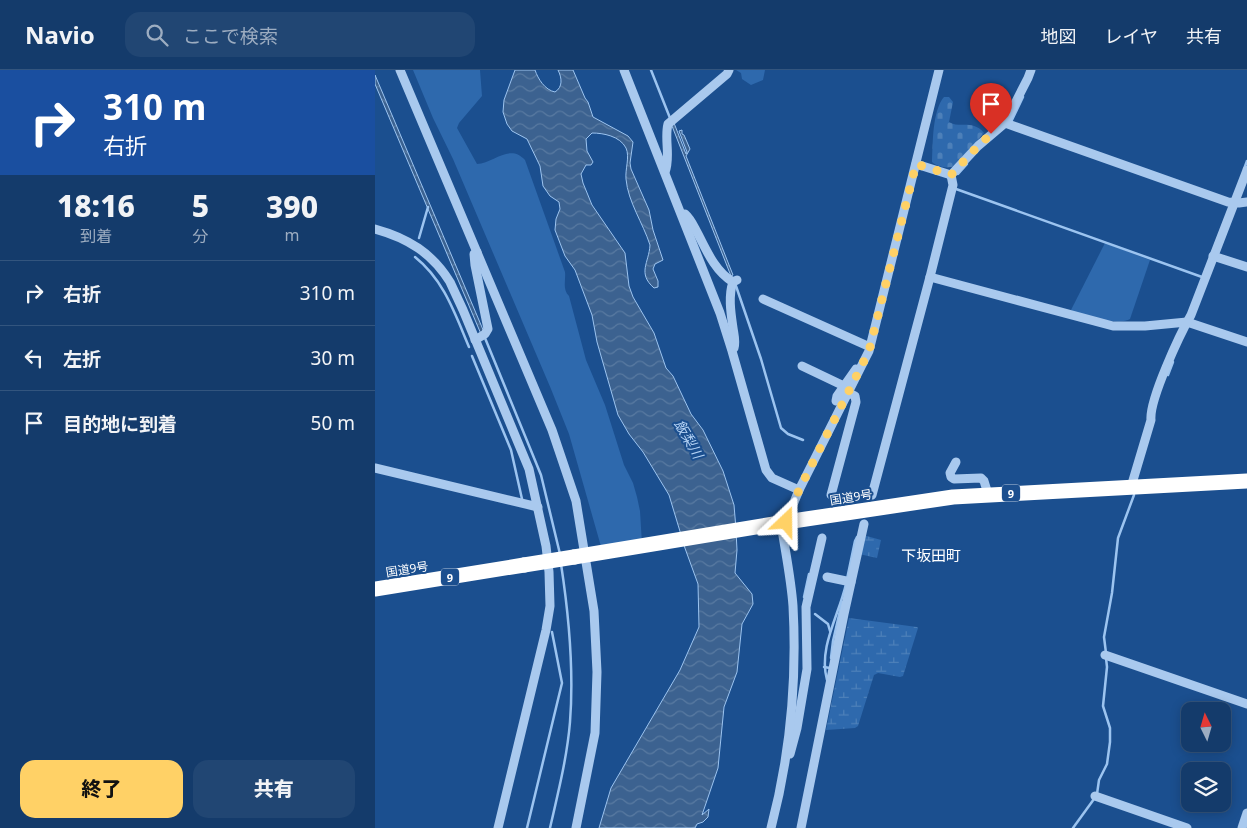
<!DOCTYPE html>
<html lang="ja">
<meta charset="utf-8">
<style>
body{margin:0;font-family:"Noto Sans","Noto Sans JP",sans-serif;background:#214673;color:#f1f3f6;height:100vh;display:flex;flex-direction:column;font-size:19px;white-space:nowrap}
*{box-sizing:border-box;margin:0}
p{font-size:16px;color:#9dadc1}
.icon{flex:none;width:28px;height:28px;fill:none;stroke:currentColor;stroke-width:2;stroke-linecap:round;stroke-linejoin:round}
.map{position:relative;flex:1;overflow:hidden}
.side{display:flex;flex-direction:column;background:#143b6b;width:375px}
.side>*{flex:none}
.hud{background:#1a4fa0;color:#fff;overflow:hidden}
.needle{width:32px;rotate:355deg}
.controls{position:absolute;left:806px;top:632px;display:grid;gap:10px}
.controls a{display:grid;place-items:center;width:50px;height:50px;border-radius:10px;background:#143b6b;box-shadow:0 2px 12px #0003,0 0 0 1px #33557e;font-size:25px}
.pin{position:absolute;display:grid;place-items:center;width:42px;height:42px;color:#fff;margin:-51px -21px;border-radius:50% 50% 50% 0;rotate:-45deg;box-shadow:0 0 5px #0007}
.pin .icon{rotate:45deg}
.me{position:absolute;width:55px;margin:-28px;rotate:23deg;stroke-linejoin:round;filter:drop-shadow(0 0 4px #0008)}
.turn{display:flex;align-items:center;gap:18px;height:105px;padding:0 20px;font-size:22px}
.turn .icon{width:65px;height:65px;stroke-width:2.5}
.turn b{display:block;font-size:35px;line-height:42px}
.eta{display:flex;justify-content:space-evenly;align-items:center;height:85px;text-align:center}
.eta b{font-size:30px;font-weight:800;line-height:35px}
.action{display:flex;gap:10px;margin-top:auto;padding:10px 20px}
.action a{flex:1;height:58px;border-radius:15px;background:#ffd166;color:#111;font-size:20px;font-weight:800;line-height:58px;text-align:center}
.action a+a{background:#214673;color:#f1f3f6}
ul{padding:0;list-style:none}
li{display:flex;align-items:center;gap:15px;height:65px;padding:0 20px;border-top:1px solid #33557e}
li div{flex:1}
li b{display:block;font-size:19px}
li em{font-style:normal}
header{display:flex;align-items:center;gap:30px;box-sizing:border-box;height:70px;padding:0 25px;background:#143b6b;border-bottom:1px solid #33557e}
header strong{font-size:24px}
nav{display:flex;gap:28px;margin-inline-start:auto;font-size:18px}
.search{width:350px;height:45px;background:#214673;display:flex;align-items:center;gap:12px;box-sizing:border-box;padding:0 18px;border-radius:15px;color:#9dadc1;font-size:19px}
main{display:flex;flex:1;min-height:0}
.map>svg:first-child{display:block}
</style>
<header>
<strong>Navio</strong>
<div class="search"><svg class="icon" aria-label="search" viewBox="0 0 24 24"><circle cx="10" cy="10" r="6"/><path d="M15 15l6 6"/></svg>ここで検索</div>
<nav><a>地図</a><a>レイヤ</a><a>共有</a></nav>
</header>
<main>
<section class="side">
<div class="hud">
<div class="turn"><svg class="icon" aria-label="right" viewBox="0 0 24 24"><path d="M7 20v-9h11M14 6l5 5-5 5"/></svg><div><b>310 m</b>右折</div></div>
</div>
<div class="eta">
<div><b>18:16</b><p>到着</p></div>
<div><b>5</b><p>分</p></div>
<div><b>390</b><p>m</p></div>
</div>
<ul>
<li><svg class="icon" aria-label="right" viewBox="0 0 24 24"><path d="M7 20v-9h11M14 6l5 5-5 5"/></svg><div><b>右折</b></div><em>310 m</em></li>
<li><svg class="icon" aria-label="left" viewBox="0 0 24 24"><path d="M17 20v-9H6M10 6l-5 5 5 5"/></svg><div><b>左折</b></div><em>30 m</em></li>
<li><svg class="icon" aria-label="arrive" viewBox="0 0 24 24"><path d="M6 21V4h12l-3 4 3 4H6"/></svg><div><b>目的地に到着</b></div><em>50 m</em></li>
</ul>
<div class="action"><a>終了</a><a>共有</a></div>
</section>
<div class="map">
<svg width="872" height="758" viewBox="0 0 872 758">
<defs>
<pattern id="wetland-marsh" width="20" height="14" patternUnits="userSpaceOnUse" patternTransform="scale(1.25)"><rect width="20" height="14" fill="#2e69ad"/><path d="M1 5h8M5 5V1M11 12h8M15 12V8" fill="none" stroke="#4d80b9"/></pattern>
<pattern id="cemetery-stones" width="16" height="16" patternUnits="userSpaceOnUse" patternTransform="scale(1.25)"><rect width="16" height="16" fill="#2e69ad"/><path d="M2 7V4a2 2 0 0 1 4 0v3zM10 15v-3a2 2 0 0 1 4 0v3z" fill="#4d80b9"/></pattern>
<pattern id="water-waves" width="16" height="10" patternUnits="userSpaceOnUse" patternTransform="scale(1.25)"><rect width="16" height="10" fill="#3c6290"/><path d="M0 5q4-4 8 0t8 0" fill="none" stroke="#597aa1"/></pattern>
</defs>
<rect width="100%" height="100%" fill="#1b4f8f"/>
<g fill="#2e69ad">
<path d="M38,0h67l2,26 -23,27 -2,5 20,36c17,-1 33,-21 48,-4l40,112c1,8 -3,17 4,24l17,64 19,45 19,60 9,18 4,14 3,14 2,33 -40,6 -33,-116 -18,-45 -98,-230 -20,-41z"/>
<path d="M361,0h29l-2,10 -12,5 -9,-6 -1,-6z"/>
<path d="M730,173l45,17 -20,59c-10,7 -49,-3 -59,-9z"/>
</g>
<g fill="url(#wetland-marsh)">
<path d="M488,465l18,5 -4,18 -18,-4z"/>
<path d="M474,548l68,9 1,1 -15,48 -3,1 -22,-4 -4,2 -16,51 -3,2 -29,2z"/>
</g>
<path fill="url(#cemetery-stones)" d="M569,27h5l4,5 -4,20c11,7 23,-3 35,11l-30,33c-6,3 -17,1 -22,-4 1,-18 0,-51 12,-65z"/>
<g fill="url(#water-waves)" stroke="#9cc4f0">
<path d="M140,0h20c3,9 10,20 20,22 8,-5 7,-14 3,-22h15l12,28 3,4 5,15 35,19 5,6 -3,21 1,6 18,41 4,20 10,30 -8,4 -2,5 5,12v6l-4,1c-17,-15 -5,-25 -4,-43 -7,-22 -22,-43 -24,-66 -1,-10 4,-22 0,-31 -6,-12 -23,-15 -34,-15l-6,6 1,12 6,11 -2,3h-5l-5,9 2,9 9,22 33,48 4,33 4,11 21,36 12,35 7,8 18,38 12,16 20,41 11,34 2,24 -54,9 -13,-43 -26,-43 -14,-18 -11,-19 -21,-73 -5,-27 -17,-45 -10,-14 -10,-26 1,-11 4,-10 -1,-7 -9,-6 -7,-10 -3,-20 -13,-27 -15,-8 -5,-7 -4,-12 1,-12z"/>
<path d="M0,5l109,257 -3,2 -106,-250z"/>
<path d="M299,53l12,31 1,-2 -8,-21 3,-1v4l2,1 6,14 -4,7 47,119 -2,1 -59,-150z"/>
<path d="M361,461l1,19 -2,23 17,21 1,10 -11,20 -5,48 -13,35 -6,61 -16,47 7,-6 -1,8 -5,5 -6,2 -2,4h-96l12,-40 69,-118 19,-43 -1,-43 -16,-44z"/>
</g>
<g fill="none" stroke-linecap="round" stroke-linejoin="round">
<g stroke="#9cc4f0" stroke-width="2.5">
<path d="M276,0l19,48"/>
<path d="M636,52l12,-25"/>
<path d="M869,99l3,-8"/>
<path d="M583,104l9,-10"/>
<path d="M581,119l246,88"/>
<path d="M44,168l9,-31"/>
<path d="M40,187c29,23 40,57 54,90"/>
<path d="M361,216l25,73 20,69 7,6 15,6"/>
<path d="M110,268l56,137 19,79"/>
<path d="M97,286l39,94 11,49"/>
<path d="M793,305l5,-13"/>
<path d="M472,509l8,-38 2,-4"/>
<path d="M429,527l5,-23"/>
<path d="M440,544l13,10 2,7"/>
<path d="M731,583l-2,-16 8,-44 6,-55 16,-43"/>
<path d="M456,588l2,-17 9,-39"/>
<path d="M449,597l6,1"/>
<path d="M452,610c-9,-32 12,-65 19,-96"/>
<path d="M722,724l2,-14 8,-16 3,-22v-14l-7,-22 4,-39 -1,-9"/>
<path d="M152,758l35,-145 -10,-51"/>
<path d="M175,758c8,-35 17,-70 20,-106 4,-52 -1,-106 -9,-158"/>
<path d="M698,758l21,-29"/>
</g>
<g stroke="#a9c9ee" stroke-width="9">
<path d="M25,0l152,360 24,71 18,110 3,61 -2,61 -19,95"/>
<path d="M249,0l96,243 12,38 34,119 6,8 27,12"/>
<path d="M630,53l223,79 11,1 8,-1"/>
<path d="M541,94l35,11 27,-29 27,-23 23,-45 3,-8"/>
<path d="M290,102c6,-15 -1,-33 3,-48l59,-50 2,-4"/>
<path d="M576,105l2,10 -23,92 183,49h32l42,-4 60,20"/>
<path d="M310,144c6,5 9,13 13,20 9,18 18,38 35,48"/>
<path d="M0,159c33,9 57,24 75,53l13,28 66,159 17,77 3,26 1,34 -4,24 -48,198"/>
<path d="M838,186l34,11"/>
<path d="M388,229l107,48"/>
<path d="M100,270l10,-6 3,-5 -13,-64 -1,-11 3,-2"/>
<path d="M359,278c2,-6 0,-13 -1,-20 -2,-14 -5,-32 0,-46l4,-2"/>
<path d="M427,296l42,20"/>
<path d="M461,331l1,-5 19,-27"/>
<path d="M581,392l-6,11 1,4 3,2 27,-1 3,3 4,13"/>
<path d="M0,398l163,39"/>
<path d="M756,417l20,-67c-2,-20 29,-86 40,-105l56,-145"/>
<path d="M456,425l25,-93 -1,-6 -6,-3"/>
<path d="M497,425l58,-218"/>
<path d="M411,452l13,-32 70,-139 70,-281"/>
<path d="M452,507l24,5"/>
<path d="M730,585l142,49"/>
<path d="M415,684l7,-26 10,-59 -1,-62 16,-69"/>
<path d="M720,726l92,32"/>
<path d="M396,758c19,-72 26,-148 22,-222 -2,-28 -8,-56 -12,-83"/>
<path d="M426,758l43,-214 20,-90"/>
<path d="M867,758l5,-15"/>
</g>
<g stroke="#fff" stroke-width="15">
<path d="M199,487l212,-35 167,-25 294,-16"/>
<path d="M0,519l149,-24"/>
</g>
<path stroke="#fff" stroke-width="15" d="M149,495l50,-8"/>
</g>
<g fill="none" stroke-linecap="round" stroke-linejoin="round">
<path stroke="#ffd166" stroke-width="9" stroke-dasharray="0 16.2" d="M411,452l13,-32 70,-139 47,-187 35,11 27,-29 13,-12"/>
</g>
<g text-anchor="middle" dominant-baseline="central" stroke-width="4" stroke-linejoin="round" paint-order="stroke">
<g fill="#1b4f8f" stroke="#bbcadd" stroke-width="1">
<rect x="627" y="414.5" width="18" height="17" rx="4"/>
<rect x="66" y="498.5" width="18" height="17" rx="4"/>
</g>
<g font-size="11" font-weight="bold" fill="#fff">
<text x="636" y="423">9</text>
<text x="75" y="507">9</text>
</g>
<g font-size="12" fill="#fff" stroke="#1b4f8f">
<text transform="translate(476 427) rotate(-9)">国道9号</text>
<text transform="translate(32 499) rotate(-9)">国道9号</text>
</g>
<g font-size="14" font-style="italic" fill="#b5d3f5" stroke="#1b4f8f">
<text transform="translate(314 369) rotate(60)">飯梨川</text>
</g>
<g font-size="15" fill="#fff" stroke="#1b4f8f">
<text x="556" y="485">下坂田町</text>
</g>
</g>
</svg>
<div class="controls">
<a><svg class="needle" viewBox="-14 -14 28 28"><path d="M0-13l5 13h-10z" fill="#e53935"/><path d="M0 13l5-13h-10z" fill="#9dadc1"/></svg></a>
<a><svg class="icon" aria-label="layers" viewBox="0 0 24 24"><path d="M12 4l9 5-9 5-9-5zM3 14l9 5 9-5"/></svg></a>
</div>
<div class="pin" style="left:616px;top:64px;background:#d93025"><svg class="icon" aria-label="arrive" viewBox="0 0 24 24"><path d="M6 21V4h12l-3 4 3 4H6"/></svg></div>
<svg class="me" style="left:411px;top:452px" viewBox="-20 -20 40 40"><path d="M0-17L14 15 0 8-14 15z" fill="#ffd166" stroke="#fff" stroke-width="4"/></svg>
</div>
</main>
